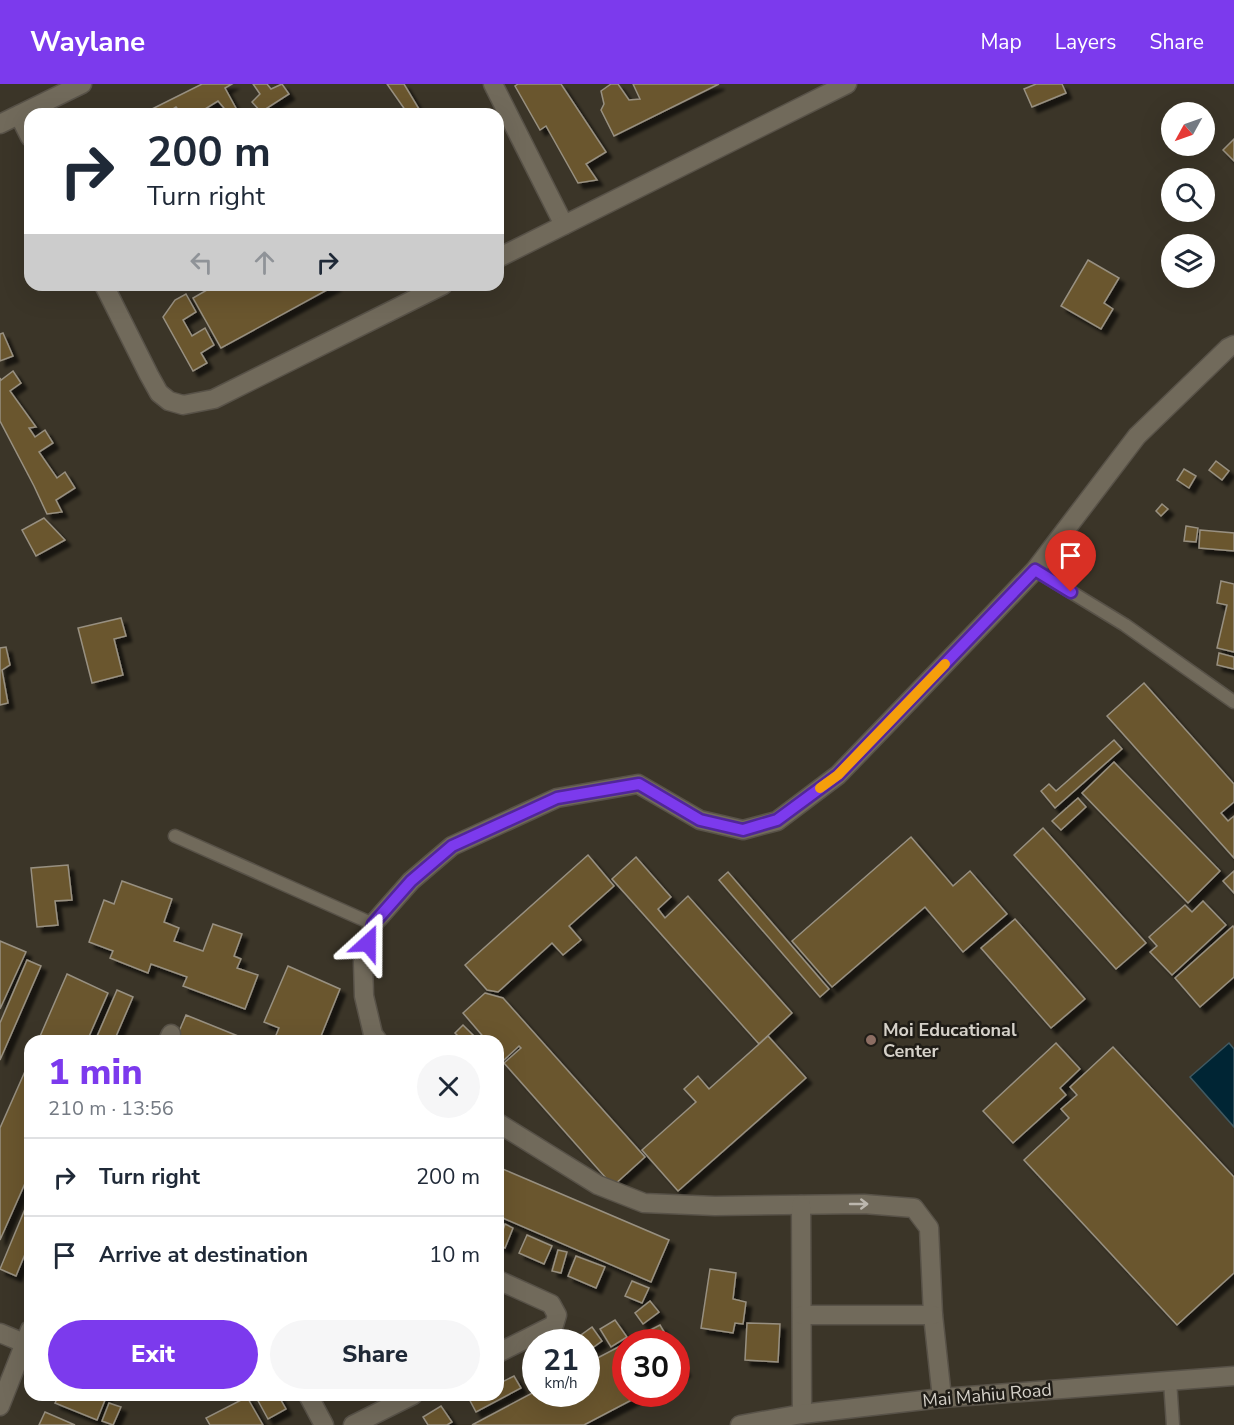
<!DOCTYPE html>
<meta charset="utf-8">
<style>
body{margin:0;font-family:"Nunito Sans",sans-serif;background:#f6f6f7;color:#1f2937;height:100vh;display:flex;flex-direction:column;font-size:22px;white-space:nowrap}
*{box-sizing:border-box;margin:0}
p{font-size:20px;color:#747a83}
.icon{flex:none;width:33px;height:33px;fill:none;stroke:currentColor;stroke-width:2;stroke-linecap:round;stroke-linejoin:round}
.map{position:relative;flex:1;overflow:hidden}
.details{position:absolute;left:24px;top:951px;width:480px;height:366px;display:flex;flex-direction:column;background:#fff;border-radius:18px;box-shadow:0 6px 24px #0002}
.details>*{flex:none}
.top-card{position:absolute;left:24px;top:24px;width:480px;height:183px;border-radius:18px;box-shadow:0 6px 24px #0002;background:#fff;color:#1f2937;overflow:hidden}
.needle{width:39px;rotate:230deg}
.tools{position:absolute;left:1161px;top:18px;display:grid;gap:12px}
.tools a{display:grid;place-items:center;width:54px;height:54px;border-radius:50%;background:#fff;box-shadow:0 6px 24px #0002;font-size:30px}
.speed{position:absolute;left:522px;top:1245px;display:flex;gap:12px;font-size:30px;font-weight:700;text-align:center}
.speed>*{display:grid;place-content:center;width:78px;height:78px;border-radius:50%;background:#fff;box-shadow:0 6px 24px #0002;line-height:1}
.speed small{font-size:15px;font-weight:400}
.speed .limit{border:9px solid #d22;background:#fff;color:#111}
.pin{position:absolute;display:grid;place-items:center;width:51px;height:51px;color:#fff;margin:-62px -26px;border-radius:50% 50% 50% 0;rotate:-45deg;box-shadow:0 0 6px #0007}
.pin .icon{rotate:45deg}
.me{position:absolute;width:66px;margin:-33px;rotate:24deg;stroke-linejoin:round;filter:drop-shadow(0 0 4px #0008)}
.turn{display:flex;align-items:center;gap:21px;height:126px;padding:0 24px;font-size:27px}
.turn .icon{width:78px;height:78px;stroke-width:2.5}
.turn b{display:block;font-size:42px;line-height:51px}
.lanes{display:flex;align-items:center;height:57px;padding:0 24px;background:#0003;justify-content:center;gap:30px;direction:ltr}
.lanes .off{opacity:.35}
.round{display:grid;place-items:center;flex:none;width:63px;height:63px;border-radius:32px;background:#f6f6f7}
.summary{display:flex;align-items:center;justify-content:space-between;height:102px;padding:0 24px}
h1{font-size:36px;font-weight:800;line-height:45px;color:#7c3aed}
.action{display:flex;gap:12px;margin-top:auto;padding:12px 24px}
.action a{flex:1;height:69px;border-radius:36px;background:#7c3aed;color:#fff;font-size:24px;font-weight:800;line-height:69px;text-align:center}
.action a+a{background:#f6f6f7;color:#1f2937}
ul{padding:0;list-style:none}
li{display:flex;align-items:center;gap:18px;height:78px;padding:0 24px;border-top:2px solid #e0e1e3}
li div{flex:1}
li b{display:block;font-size:22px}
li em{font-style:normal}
header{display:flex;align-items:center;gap:36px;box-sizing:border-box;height:84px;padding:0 30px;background:#7c3aed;color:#fff}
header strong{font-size:28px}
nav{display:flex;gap:33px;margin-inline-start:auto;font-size:21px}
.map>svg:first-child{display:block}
</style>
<header>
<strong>Waylane</strong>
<nav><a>Map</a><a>Layers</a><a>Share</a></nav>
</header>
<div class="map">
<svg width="1234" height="1341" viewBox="0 0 1234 1341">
<defs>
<filter id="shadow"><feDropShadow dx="5.5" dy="5.5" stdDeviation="1.5" flood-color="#0009"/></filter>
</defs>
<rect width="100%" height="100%" fill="#3b3528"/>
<path fill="#002534" stroke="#405961" stroke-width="1.5" d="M1229,959l5,6v78l-44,-50z"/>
<g fill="#6a572e" stroke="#989081" stroke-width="1.5" filter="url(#shadow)">
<path d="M202,0h30l-7,4 12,22 -8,4 -11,-13 -21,13h-15l-6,-7 -8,5 1,2h-27z"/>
<path d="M253,0h14l4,5 11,-5 7,10 -28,18 -9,-10 8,-8z"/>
<path d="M387,0h17l18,30h-14z"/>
<path d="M518,0h43l45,68 -20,12 11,16 -19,3 -32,-57 -6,4 -25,-44z"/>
<path d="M611,0h7l11,16 11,-1 -7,-15h86l-105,52 -13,-26 3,-6 -3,-13z"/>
<path d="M1036,0h26l4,9 -34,14 -8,-18z"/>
<path d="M1234,55v22l-11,-11z"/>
<path d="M1088,176l31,18 -15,25 9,6 -12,20 -40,-23z"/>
<path d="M204,201h132l-115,63 -28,-50 14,-8z"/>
<path d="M186,210l10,18 -13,8 9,16 13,-8 9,17 -13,8 6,10 -14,8 -30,-54 12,-17z"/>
<path d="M3,249l10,23 -13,5v-27z"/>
<path d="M13,287l8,12 -11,8 26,36 -7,1 6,9 10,-7 8,13 -14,9 18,26 8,-6 10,16 -19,12 6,12 -15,2 -13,-28 -34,-65v-43l1,2z"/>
<path d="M1216,377l13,10 -7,9 -13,-10z"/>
<path d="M1184,385l12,7 -7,12 -12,-8z"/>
<path d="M1162,420l6,5 -7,7 -5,-5z"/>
<path d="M44,434l21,22 -29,16 -14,-26z"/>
<path d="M1186,442l12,2 -2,14 -12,-1z"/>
<path d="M1200,446l34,3v18l-35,-3z"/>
<path d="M1221,497l13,3v68l-17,-4 10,-43 -10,-2z"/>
<path d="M121,534l5,18 -12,3 9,36 -31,8 -14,-55z"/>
<path d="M6,563l4,18 -8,5 6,33 -8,2v-57z"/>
<path d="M1219,569l15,4v12l-17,-4z"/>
<path d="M1144,599l90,101v18l-13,11 7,8 6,-5v42l-127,-142z"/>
<path d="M1114,656l8,9 -67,59 -14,-17 8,-7 7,7z"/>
<path d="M1114,678l106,109 -32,32 -106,-110z"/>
<path d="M1078,714l8,9 -25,23 -9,-9z"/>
<path d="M1043,744l103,115 -30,26 -102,-114z"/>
<path d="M911,753l42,49 17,-15 37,43 -44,38 -38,-45 -93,80 -40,-46z"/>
<path d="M588,771l26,31 -45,40 12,14 -18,15 -11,-12 -54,49 -11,-2 -22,-25z"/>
<path d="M636,773l35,40 -13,12 7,9 23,-22 104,117 -33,31 -147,-165z"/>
<path d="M68,781l4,35 -17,1 3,24 -21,2 -6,-59z"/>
<path d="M1234,787v22l-11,-12z"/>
<path d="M728,788l101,117 -9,8 -101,-117z"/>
<path d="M122,797l50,18 -8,23 15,6 -5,13 29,10 10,-27 29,10 -8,22 7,3 -4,9 21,7 -13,34 -62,-23 4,-9 -36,-13 -3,9 -38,-15 3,-7 -24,-9 15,-42 10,4z"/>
<path d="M1203,817l23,24 -54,50 -22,-23 7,-6 -8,-9 36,-32 7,7z"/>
<path d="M1015,835l70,80 -34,29 -70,-80z"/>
<path d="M1233,842l1,2v49l-34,30 -25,-29z"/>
<path d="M0,857l26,11 -26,57z"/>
<path d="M27,876l14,6 -41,94v-37z"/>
<path d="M288,882l52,23 -21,52 -7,-3 -1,3h-35l-2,-1 5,-12 -15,-6z"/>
<path d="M67,890l41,19 -21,48h-49z"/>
<path d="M117,906l16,7 -19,44h-19z"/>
<path d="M485,909l18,5 142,159 -32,29 -109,-123 17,-15 -2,-2 -15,14 -6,-7v-12h-11l-24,-28z"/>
<path d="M186,931l52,21 -2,5h-61z"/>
<path d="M463,941l14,14 -3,2h-11l-8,-8z"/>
<path d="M768,952l38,42 -128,113 -36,-41 54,-48 -12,-13 14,-13 11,13z"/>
<path d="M1056,959l24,26 -20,19 6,7 -53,48 -30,-32z"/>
<path d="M1113,963l121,130v96l-57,52 -153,-165 45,-42 -8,-9 16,-14 -7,-8z"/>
<path d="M30,976v112l-30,68v-112z"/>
<path d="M498,1083l171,73 -18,42 -153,-66z"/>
<path d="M30,1113v45l-14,34 -16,-7z"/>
<path d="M505,1140l8,4 -8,20 -7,-3z"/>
<path d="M527,1151l25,11 -8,18 -25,-11z"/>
<path d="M558,1166l9,2 -6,21 -9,-2z"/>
<path d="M576,1172l29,11 -9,21 -28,-12z"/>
<path d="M710,1185l26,4 -3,26 13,3 -3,22 -8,-1 -2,10 -32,-5z"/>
<path d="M632,1197l17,7 -7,15 -17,-7z"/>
<path d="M650,1217l9,11 -16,12 -8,-11z"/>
<path d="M615,1236l12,17 -16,10 -11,-18z"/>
<path d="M747,1239l33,1 -2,38 -33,-2z"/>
<path d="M660,1241l10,17h-43z"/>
<path d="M592,1243l10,14 -11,8 -10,-14z"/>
<path d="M626,1259v51h17l-59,31h-112l64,-34v3h50v-30z"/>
<path d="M676,1271l9,16 -9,5z"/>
<path d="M536,1274v21h-1l-9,-16z"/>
<path d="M514,1292l7,12 -45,24 -9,-17h31v-11z"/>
<path d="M59,1311h48l-10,25 -42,-17z"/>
<path d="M260,1311h18l8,14 -18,10 -12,-22z"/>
<path d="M247,1313l16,28h-53l-4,-7z"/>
<path d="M109,1319l12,4 -8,18 -11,-4z"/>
<path d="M441,1322l11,16 -5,3h-19l-5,-8z"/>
<path d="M45,1328l30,13h-36z"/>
</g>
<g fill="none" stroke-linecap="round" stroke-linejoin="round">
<defs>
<g id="service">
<path d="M1035,486l90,55 109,77"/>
<path d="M175,752l198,88"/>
<path d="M1170,1297l3,44"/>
</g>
<g id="minor">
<path d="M493,0l71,141"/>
<path d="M19,31l11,22"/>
<path d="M0,40l82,-40"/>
<path d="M498,174l349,-174"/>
<path d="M104,201l45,90 10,18 10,8 14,4 31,-6 229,-114"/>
<path d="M168,957l3,-7"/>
<path d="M378,957l-5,-7 -9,-38 -1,-34 10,-38 38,-43 41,-35 105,-48 81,-14 62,36 43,10 34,-9 61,-46 156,-162 41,-43 102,-134 91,-88 6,-3"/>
<path d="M498,1039l100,62 46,18 71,3 149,-2 50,4 15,20 4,87 9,83"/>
<path d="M801,1121l1,209"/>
<path d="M498,1196l53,24 6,11 -3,10 -56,28"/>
<path d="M802,1231h131"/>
<path d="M0,1249l24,10"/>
<path d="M308,1311l16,30"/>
<path d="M0,1322l30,-76"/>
<path d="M353,1341l60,-30"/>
<path d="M740,1341l62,-11 140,-16 292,-22"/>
</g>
</defs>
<use href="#service" stroke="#585248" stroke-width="15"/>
<use href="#minor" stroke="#585248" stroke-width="21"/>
<use href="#service" stroke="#716a5b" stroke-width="12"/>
<use href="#minor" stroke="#716a5b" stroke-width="18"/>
</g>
<defs><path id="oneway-shaft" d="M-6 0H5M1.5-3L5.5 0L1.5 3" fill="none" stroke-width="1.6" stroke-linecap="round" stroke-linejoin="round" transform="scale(1.5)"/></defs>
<use stroke="#bcb7ae" href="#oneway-shaft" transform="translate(859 1120)"/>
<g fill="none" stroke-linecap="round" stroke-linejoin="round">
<defs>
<path id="route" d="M368,859l5,-19 38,-43 41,-35 105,-48 82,-14 61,36 43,10 34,-10 61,-45 197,-205 36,22"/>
</defs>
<use href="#route" stroke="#51269a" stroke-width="15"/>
<use href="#route" stroke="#7c3aed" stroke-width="10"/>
<path stroke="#f59e0b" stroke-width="10" d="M820,704l18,-13 107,-111"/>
</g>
<circle fill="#8d6e63" stroke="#201d17" stroke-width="2" cx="871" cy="956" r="6"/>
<g text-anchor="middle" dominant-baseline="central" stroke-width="5" stroke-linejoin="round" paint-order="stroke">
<g font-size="18" font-weight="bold" fill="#d5d1c9" stroke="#201d17" text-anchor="start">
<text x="883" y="946">Moi Educational<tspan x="883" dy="21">Center</tspan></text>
</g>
<g font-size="18" fill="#d5d1c9" stroke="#201d17">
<text transform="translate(987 1311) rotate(-5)">Mai Mahiu Road</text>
</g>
</g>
</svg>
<div class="tools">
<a><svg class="needle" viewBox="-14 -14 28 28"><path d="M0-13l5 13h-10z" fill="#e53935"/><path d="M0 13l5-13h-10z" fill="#747a83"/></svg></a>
<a><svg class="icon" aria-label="search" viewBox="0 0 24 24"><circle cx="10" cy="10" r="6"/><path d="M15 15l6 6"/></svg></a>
<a><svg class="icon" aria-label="layers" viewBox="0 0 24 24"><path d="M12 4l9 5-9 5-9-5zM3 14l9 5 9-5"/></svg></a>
</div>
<div class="speed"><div>21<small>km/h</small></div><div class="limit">30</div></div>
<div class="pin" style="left:1071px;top:508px;background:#d93025"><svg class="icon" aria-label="arrive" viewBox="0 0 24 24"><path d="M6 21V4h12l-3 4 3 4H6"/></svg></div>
<svg class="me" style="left:368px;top:859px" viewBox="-20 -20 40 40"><path d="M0-17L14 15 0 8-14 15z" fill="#7c3aed" stroke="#fff" stroke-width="4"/></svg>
<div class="top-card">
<div class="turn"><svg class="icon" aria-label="right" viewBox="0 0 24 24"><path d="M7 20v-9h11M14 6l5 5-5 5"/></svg><div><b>200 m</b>Turn right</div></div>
<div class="lanes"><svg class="icon off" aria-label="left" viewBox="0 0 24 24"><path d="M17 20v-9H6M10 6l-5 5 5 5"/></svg><svg class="icon off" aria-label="ahead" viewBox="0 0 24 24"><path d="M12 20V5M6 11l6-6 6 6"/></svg><svg class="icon" aria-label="right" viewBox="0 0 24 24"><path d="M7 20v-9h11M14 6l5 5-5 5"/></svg></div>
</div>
<section class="details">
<div class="summary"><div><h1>1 min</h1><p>210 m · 13:56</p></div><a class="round"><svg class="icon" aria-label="close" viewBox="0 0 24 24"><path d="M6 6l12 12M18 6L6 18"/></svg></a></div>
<ul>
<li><svg class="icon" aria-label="right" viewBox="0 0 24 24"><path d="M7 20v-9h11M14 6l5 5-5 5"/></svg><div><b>Turn right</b></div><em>200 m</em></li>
<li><svg class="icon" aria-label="arrive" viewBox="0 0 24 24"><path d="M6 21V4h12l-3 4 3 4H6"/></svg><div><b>Arrive at destination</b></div><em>10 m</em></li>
</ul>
<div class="action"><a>Exit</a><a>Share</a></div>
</section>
</div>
